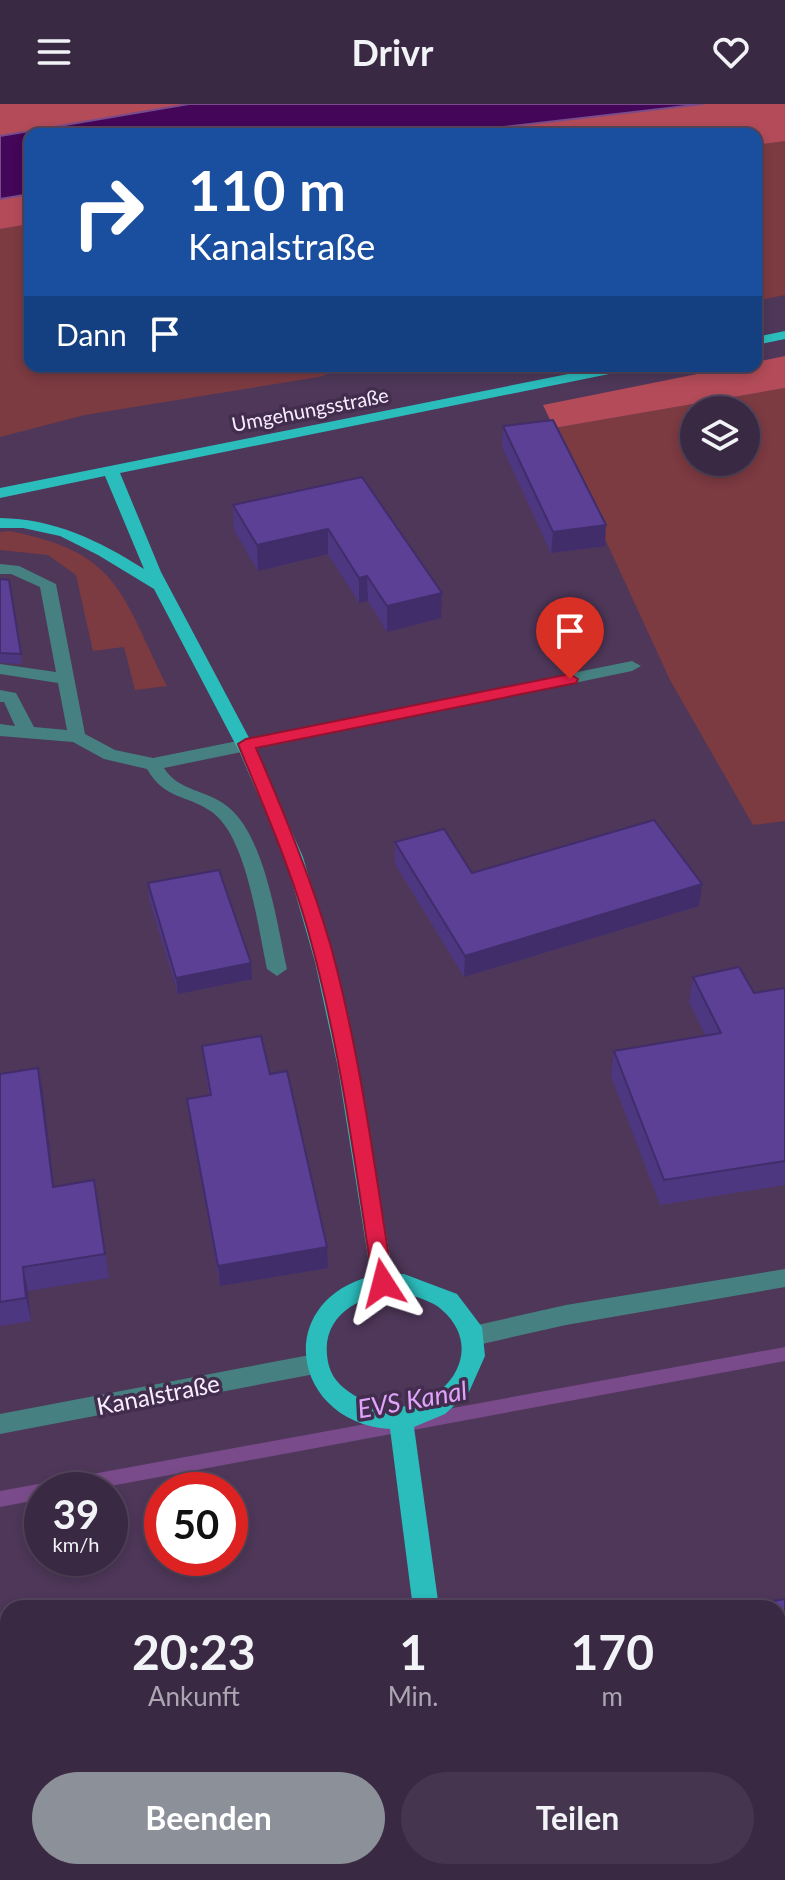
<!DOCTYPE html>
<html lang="de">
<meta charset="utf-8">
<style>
body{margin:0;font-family:Lato,sans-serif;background:#45354e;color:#f1f3f6;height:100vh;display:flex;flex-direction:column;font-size:30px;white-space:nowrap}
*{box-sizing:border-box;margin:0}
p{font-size:26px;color:#aba6b2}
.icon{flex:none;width:44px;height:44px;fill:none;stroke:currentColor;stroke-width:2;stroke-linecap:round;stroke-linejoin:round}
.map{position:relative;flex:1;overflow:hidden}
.panel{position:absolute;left:0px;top:1496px;width:786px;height:280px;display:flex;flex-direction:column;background:#3a2943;border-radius:24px 24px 0 0;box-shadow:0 4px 12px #0003,0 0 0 2px #54455c}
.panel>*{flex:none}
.guide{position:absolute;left:24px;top:24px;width:738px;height:244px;border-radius:16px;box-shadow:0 4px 12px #0003,0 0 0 2px #54455c;background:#1a4fa0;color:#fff;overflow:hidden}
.buttons{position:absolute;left:680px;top:292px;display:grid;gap:16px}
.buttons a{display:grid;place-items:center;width:80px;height:80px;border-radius:50%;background:#3a2943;box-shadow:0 4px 12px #0003,0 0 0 2px #54455c;font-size:40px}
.speed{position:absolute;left:24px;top:1368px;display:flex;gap:16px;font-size:40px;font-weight:700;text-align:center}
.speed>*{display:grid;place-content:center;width:104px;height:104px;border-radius:50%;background:#3a2943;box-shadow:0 4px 12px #0003,0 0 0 2px #54455c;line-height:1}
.speed small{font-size:20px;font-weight:400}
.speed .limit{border:12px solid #d22;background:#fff;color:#111}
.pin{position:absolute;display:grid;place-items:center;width:68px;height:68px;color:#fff;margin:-82px -34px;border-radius:50% 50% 50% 0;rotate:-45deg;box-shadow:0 0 8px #0007}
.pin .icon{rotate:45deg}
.me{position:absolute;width:88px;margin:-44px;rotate:351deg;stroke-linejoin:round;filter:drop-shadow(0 0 6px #0008)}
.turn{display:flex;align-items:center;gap:28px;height:168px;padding:0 32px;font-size:36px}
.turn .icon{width:104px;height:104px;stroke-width:2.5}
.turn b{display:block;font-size:56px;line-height:68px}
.then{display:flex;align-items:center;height:76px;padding:0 32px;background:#0003;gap:16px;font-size:30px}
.eta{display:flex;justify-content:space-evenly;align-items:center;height:136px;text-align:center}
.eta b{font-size:48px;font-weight:700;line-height:56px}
.button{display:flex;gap:16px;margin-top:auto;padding:16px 32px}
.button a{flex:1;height:92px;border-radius:48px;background:#8c9099;color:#fff;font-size:32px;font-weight:700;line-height:92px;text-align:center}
.button a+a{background:#45354e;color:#f1f3f6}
header{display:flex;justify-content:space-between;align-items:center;height:104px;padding:0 32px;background:#3a2943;font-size:36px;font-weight:700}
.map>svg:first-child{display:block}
</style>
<header><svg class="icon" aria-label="menu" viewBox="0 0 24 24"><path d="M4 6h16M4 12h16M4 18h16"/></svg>Drivr<svg class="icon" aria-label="heart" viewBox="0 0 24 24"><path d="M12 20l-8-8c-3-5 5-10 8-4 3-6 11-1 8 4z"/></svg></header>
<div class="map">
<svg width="785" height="1776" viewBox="0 0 785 1776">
<rect width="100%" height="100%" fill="#4e3759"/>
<g fill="#7c3a41" fill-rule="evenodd">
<path d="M785,37v154l-29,6v-156z"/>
<path d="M30,120v142h320l-31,11 -234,38 -85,22v-208z"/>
<path d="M785,284v433l-32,4 -83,-145 -116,-252zM694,306h52v52h-52z"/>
<path d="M9,427c111,21 112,63 158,155l-32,4 -11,-43 -31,4 -17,-76 -28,-20 -48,-5v-18z"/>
</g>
<g fill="#b34b58">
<path d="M0,0h189l-189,32z"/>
<path d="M703,0h82v37l-29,4v-11l-119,-3 -17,3h-178z"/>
<path d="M30,90v30l-30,5v-30z"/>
<path d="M785,252v32l-231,40 -11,-23 194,-39h19v-4z"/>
</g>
<path fill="#430658" stroke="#794b8a" stroke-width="2" d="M189,0h514l-261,30h-412v60l-30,5v-63z"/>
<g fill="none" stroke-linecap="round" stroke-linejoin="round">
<path fill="#794b8a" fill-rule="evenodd" d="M785,1243v14l-696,129h-47v9l-42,8v-16z"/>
<g fill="#468080" fill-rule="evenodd">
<path d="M0,460l19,2 37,18 29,150 30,16 38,8 479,-97 9,5 -9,5 -468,97c14,23 43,22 63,38 38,29 50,118 60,163l-10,7 -10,-7c-9,-41 -20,-132 -55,-157 -26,-18 -47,-12 -65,-43l-43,-10 -31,-17 -73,-6v-12l15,2 -11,-24h-4v-12l16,3 18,34 33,3 -9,-47 -58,-9v-10l56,8 -16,-85 -29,-13h-11z"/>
<path d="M785,1165v18l-219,38 -93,21 -8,-3 -4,-7 4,-7 8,-3 93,-21z"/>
<path d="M315,1250l8,3 4,7 -4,7 -8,3 -315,60v-20z"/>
<path d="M785,1630v26l-7,1v-26z"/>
</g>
<g fill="#2bbcbc" fill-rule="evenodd">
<path d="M785,227v8l-29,6v-8z"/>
<path d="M608,262h28l-7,4 -509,103 41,99 96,181 46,104 45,157 45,260h11l53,20 25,33 3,29 -16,36 -24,22 -31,13 25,181h-26l-23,-179c-97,-6 -119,-126 -19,-153l-33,-208 -23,-106 -30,-105 -45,-104 -86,-164 -56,-34 -38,-19 -37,-8h-23v-10c55,1 98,22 144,51l-39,-93 -105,22v-10zM403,1188c12,5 30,9 39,18 57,50 -22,125 -85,87 -12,-7 -24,-16 -28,-31 -13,-50 32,-73 74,-74z"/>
<rect x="449" y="1768" width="28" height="8"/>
</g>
</g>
<g fill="#4e3781">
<path d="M503,322l102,120 -54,7 -49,-106z"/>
<path d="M362,373l79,141 -54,14 -19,-31 -9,2 -31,-49 -70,17 -24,-41 -1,-25z"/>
<path d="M0,475l9,1 13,84 -22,-1z"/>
<path d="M395,738l77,31 227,33 -235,71 -69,-113z"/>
<path d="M148,779l103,80 1,16 -74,15 -29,-95z"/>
<path d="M693,873l61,16 31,-5v197l-125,20 -49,-129 3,-25 91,-16 -16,-33z"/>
<path d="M202,942l68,28 58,194 -108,18 -30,-166 -3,-21 22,-4 -5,-28z"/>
<path d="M0,970l43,19 11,93 44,18 11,74 -81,13 3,30 -31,5z"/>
<path d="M785,1495v85l-7,2v-78z"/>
</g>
<g fill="#402d69">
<path d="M606,421l-1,21 -54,7 2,-21z"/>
<path d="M328,425v25l-70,17 -1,-26z"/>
<path d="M367,472l1,25 -9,2v-25z"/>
<path d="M442,489l-1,25 -54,14v-26z"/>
<path d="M702,780l-3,22 -235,71 1,-21z"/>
<path d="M251,859l1,16 -74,15 -2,-16z"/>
<path d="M38,964l5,25 14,118 -4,-24z"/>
<path d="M327,1143l1,21 -108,18 -2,-20z"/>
<path d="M23,1163l5,24 3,30 -5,-23z"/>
<path d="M8,1706v12l-8,2v-12z"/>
</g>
<g fill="#5b4096" stroke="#402d69" stroke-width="2">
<path d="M553,316l53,105 -53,7 -50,-106z"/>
<path d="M362,373l80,116 -55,13 -20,-30 -8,2 -31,-49 -71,16 -24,-40z"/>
<path d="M0,475l9,1 12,74 -21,-1z"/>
<path d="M654,716l48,64 -237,72 -70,-114 49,-13 28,44z"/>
<path d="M219,766l32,93 -75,15 -28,-95z"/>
<path d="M739,863l15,26 31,-5v173l-121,19 -50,-129 107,-18 -28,-56z"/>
<path d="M261,932l9,38 17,-3 40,176 -109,19 -31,-167 24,-4 -9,-49z"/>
<path d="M38,964l15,119 41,-7 11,74 -82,13 3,31 -26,4v-228z"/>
<path d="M785,1495v68l-7,2v-61h-42z"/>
<path d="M8,1646v60l-8,2v-61z"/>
</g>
<path fill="#e11d48" stroke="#92132f" stroke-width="2" d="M570,570l8,5 -2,4 -320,65c28,65 55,130 75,199 30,110 44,224 62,336l-10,9 -10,-9c-17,-112 -31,-224 -60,-334 -18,-71 -47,-137 -75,-205l8,-5z"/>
<g text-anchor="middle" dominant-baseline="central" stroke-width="7" stroke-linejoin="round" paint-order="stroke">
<g font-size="20" fill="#f8edfe" stroke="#432d4e">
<text transform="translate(310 305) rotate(-11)">Umgehungsstraße</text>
</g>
<g font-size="24" fill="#f8edfe" stroke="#432d4e">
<text transform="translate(158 1290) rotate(-11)">Kanalstraße</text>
</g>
<g font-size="26" font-style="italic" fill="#dfa4fa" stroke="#432d4e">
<text transform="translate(412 1295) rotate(-10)">EVS Kanal</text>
</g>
</g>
</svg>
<div class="buttons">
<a><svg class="icon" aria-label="layers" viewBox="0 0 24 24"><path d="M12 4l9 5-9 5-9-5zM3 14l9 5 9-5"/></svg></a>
</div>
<div class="speed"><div>39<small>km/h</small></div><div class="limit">50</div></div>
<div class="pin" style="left:570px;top:575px;background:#d93025"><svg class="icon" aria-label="arrive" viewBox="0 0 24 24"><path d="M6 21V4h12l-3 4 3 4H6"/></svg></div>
<svg class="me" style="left:383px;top:1179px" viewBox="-20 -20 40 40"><path d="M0-17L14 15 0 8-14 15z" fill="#e11d48" stroke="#fff" stroke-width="4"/></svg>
<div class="guide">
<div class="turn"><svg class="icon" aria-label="right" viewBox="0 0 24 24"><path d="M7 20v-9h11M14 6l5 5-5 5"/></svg><div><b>110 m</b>Kanalstraße</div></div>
<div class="then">Dann<svg class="icon" aria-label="arrive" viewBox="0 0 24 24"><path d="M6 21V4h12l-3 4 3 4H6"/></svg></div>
</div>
<section class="panel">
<div class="eta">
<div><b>20:23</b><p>Ankunft</p></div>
<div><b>1</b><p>Min.</p></div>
<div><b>170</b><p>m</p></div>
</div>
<div class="button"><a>Beenden</a><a>Teilen</a></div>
</section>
</div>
